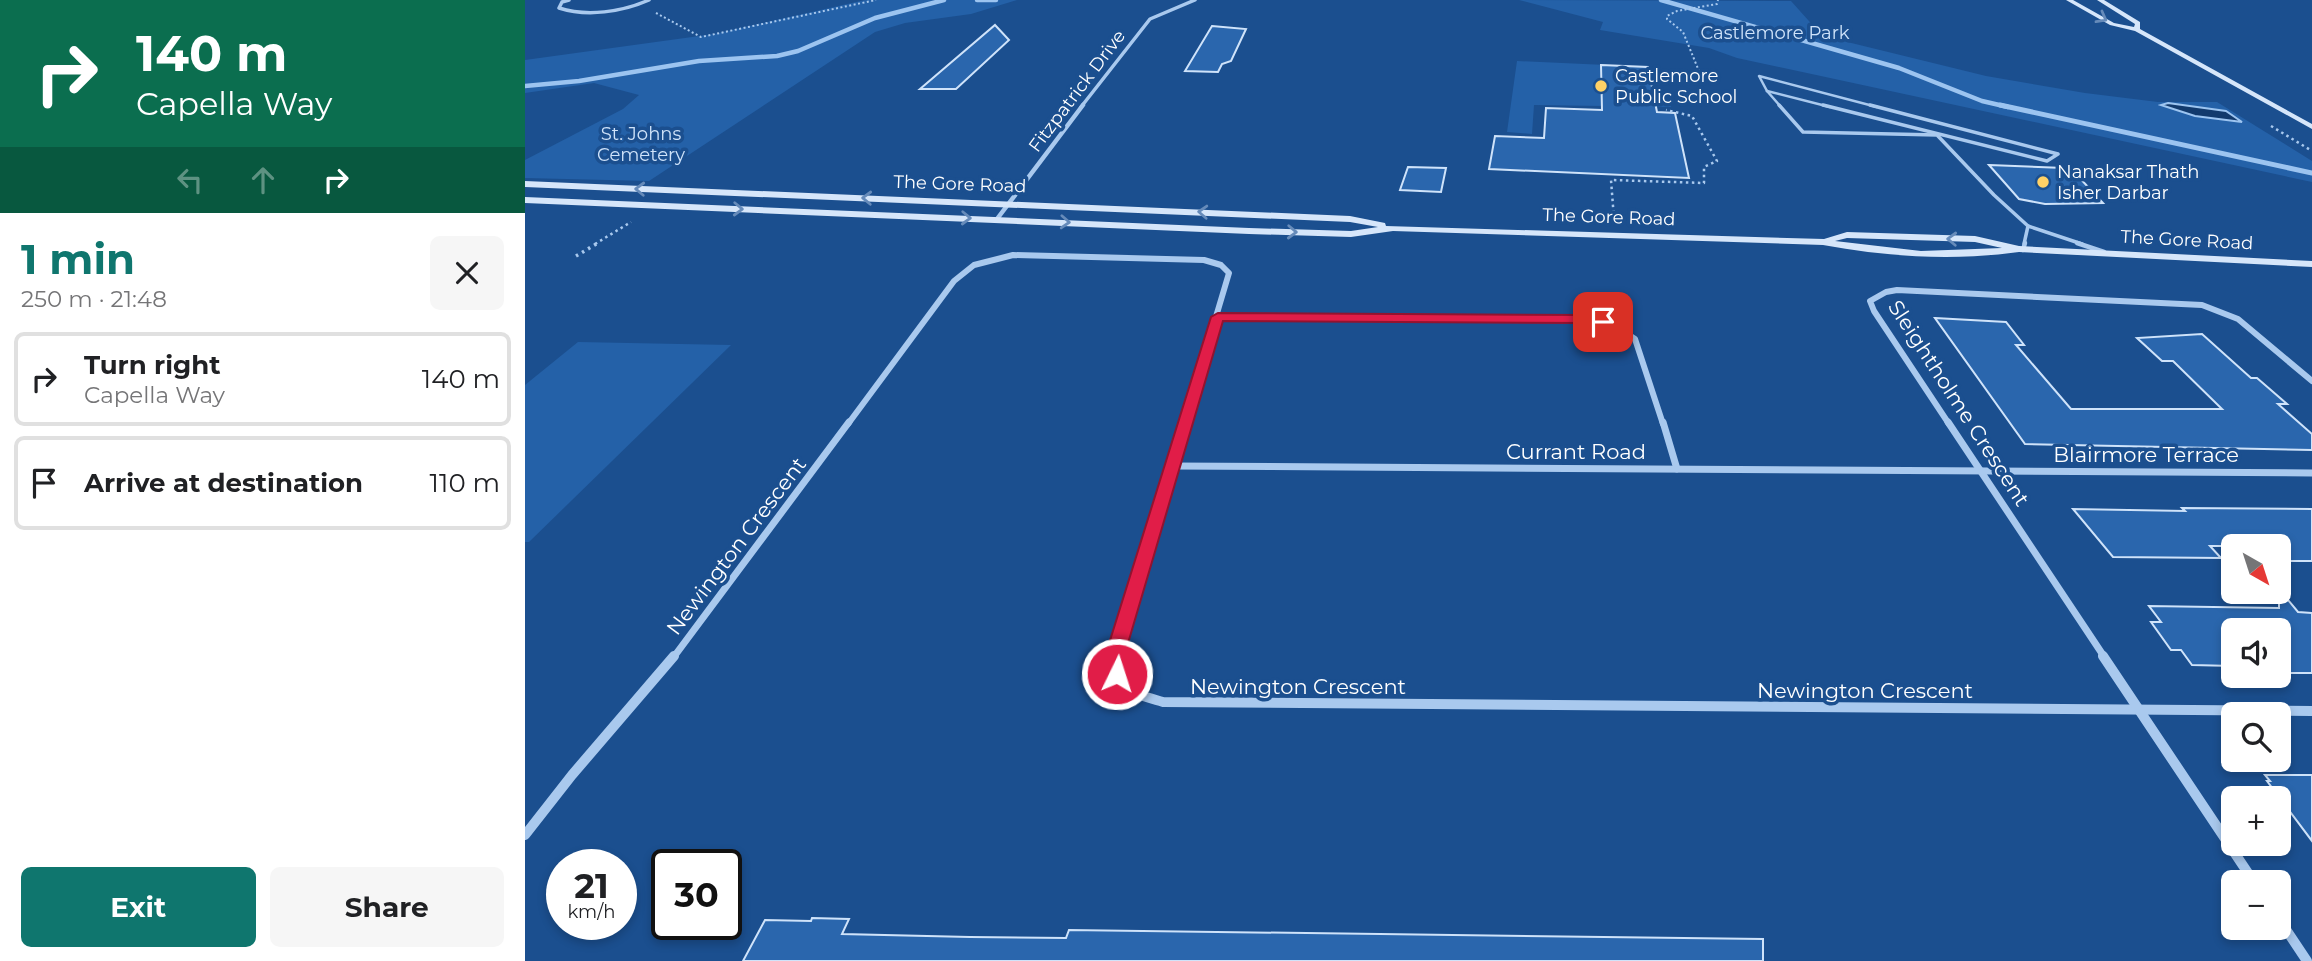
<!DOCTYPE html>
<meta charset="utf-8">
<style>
body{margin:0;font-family:Montserrat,sans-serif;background:#f6f6f6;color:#202124;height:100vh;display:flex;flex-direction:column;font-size:26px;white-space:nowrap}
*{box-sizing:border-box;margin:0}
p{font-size:23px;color:#757577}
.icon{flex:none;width:38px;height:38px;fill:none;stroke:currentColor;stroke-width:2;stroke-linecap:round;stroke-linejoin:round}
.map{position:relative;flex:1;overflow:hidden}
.sheet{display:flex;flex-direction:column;background:#fff;width:525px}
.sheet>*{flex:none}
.top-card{background:#0b6e4f;color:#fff;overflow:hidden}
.needle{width:46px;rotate:141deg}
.fabs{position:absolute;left:1696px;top:534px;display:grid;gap:14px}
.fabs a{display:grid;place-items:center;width:70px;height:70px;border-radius:10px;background:#fff;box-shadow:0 4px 10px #0003;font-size:35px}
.speed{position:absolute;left:21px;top:849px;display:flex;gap:14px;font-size:35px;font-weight:700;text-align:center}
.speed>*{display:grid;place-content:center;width:91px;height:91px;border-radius:50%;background:#fff;box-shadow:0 4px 10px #0003;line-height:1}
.speed small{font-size:18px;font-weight:400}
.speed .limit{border:4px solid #111;border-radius:10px;background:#fff;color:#111}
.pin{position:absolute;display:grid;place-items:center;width:60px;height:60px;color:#fff;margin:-30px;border-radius:14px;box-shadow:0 4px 10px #0006}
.me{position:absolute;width:77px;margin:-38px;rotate:4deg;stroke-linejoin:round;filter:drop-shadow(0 0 5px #0008)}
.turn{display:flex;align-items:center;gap:24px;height:147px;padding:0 21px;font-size:32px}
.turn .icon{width:91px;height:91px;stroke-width:2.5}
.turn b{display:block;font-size:49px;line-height:60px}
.lanes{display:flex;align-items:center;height:66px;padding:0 21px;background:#0003;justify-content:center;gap:35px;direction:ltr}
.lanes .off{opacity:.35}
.round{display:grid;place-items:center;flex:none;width:74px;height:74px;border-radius:10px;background:#f6f6f6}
.overview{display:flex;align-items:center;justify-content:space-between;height:119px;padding:0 21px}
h1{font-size:42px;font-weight:700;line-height:52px;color:#0f766e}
.cta{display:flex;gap:14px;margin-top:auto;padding:14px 21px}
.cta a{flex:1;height:80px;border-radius:10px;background:#0f766e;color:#fff;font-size:28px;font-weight:700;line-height:80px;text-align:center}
.cta a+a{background:#f6f6f6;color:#202124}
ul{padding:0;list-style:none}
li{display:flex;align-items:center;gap:21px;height:94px;margin:0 14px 10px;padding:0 7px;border:4px solid #e0e0e0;border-radius:10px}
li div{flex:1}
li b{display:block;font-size:26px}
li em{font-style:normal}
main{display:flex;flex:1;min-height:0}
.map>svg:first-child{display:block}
</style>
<main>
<section class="sheet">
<div class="top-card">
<div class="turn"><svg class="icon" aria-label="right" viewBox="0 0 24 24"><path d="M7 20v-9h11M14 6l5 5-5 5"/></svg><div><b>140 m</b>Capella Way</div></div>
<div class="lanes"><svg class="icon off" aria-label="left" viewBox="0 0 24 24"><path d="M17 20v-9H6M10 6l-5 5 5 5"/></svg><svg class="icon off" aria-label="ahead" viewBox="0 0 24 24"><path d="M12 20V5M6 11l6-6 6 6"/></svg><svg class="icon" aria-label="right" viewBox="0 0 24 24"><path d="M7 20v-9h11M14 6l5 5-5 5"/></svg></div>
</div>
<div class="overview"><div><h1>1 min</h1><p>250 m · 21:48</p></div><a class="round"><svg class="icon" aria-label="close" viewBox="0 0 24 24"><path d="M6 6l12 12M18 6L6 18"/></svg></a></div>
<ul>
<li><svg class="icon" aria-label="right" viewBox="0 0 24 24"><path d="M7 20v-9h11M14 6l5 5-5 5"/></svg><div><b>Turn right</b><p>Capella Way</p></div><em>140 m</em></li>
<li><svg class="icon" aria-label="arrive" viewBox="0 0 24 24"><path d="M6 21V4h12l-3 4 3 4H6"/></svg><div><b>Arrive at destination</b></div><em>110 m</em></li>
</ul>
<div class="cta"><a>Exit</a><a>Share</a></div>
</section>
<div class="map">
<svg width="1787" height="961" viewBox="0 0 1787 961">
<rect width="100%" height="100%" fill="#1b4f8f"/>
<g fill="#2461a8">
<path d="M340,0h152l-46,14 -66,9 -30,9 -226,149 -124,-3v-18l98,-51 16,-14 -45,-12 -69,10v-33l189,-26z"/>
<path d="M994,0l272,1 26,29 14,8 155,38 99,17 73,9h59l95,59v21l-575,-124 -28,-10 -109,-18 3,-8z"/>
<path d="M992,61l133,6 4,23 15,8 2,9 -137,-2 -2,29 -25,-2z"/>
<path d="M53,342l153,3 -202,197h-4v-157z"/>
</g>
<path fill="#123a6d" stroke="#9cc4f0" stroke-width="2" d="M1643,103l58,8 16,11 -47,-6 -34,-11z"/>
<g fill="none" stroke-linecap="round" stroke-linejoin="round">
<g stroke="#9cc4f0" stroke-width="4.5">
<path d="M452,0h19"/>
<path d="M1136,0l238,68 83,33 26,6"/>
<path d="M0,86l54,-5 120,-20 78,-5 21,-5 77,-33 69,-18"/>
</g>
<path stroke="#9cc4f0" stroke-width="5" d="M1475,105l312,68"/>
</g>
<g fill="#2a66ad" stroke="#cfe3fa" stroke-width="2">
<path d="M470,25l14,15 -53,49h-36z"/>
<path d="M687,26l34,3 -15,32 -9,3 -4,8 -33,-1z"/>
<path d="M1076,65l47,2 9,45 18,1 14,65 -200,-9 6,-33 49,2 2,-30 56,2z"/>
<path d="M1464,165l75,3 5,6h7l27,29 -58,1 -26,-5z"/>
<path d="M883,167l38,1 -5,24 -41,-2z"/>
<path d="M1410,318l71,4 18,23h-8l55,64h151l-49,-48h-11l-25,-23 65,-4 49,44h6l30,26h-9l34,30v16l-287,-6z"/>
<path d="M1657,508l130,1v52h-27l-6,-7v-8h-69l11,12 -108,-1 -40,-48 112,2z"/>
<path d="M1754,589l19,23 14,1v60h-33v-43h-46v36l-41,-1 -11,-15h-10l-20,-28h10l-12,-16 130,2z"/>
<path d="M1740,775h47v66l-45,-60h3z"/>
<path d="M287,918l37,1 -7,15 128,3 96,1 3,-8 694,9v22h-1020l22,-41 46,1z"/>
</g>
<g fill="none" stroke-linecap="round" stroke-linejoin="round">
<g stroke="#a9c9ee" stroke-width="2" stroke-dasharray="2 2.5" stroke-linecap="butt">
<path d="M131,13l45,24 175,-37"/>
<path d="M1176,76l-18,-44 -16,-13v-3l10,-5 40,-7 1,-4"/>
</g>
<g stroke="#a9c9ee" stroke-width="2.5" stroke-dasharray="2.5 3.5" stroke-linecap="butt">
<path d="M1746,126l41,25"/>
<path d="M1089,219l-3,-39 93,3v-16l13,-6 -25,-45 -26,-6"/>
<path d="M70,244l36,-22"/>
</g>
<path stroke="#a9c9ee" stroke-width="3.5" stroke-dasharray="2.5 4.5" stroke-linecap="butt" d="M51,256l22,-13"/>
<g stroke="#a9c9ee" stroke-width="2.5">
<path d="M1242,91l63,16"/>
<path d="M1242,91l14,16"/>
<path d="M1242,91l-8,-15 118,31"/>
</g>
<g stroke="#a9c9ee" stroke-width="3.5">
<path d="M1254,105l24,27 134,3 57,60 34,31 54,18"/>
<path d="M1298,105l224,56 11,-7 -188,-49"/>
<path d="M1499,244l4,-18"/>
</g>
<g stroke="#a9c9ee" stroke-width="4.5">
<path d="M1552,243l27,9"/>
<path d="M1498,250l2,-7"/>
</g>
<g stroke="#a9c9ee" stroke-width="3.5">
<path d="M44,0l-7,2 -3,6c28,9 63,4 90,-8"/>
<path d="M556,107l69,-88 45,-19"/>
</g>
<path stroke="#a9c9ee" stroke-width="4.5" d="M472,219l86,-114"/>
<g stroke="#a9c9ee" stroke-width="6">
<path d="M693,317l371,2 28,8 18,12 28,85"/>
<path d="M323,424l106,-143 20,-16 39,-10 191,5 17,5 8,8 -45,151"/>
<path d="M1424,424l-75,-113 -4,-10 16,-9 11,-2 305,15 36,14 74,62"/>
</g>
<g stroke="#a9c9ee" stroke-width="7">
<path d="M1138,422l14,47"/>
<path d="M1423,422l157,236"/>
<path d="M647,466l1140,7"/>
<path d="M148,658l176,-236"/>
<path d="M591,658v-8l68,-228"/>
</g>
<g stroke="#a9c9ee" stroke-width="10">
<path d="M591,656c2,36 16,37 47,46l1149,9"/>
<path d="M1578,656l151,226"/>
<path d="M0,835l47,-60 102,-119"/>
<path d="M1754,919l28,42"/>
</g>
<g fill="#d6e6fa" fill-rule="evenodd">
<path d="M1541,0h7l41,23 20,4 1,-3 -38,-24h7l36,22v7l172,95v5l-177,-98 -25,-6z"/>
<path d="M0,181l825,35 35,7 1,3 438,13 23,-7 128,4 44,10 293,15v6l-293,-15c-66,9 -131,5 -196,-7l-430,-14 -42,6 -102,-3 -724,-31v-6l724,31 102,3 27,-4 -28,-5 -825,-35zM1322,238l128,4 27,6 -81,3 -86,-10z"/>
</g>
</g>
<defs><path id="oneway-chevron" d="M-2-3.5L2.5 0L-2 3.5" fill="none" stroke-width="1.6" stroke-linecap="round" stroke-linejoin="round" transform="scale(1.75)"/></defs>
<g stroke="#668bba">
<use href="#oneway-chevron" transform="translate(1577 18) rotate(29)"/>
<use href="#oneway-chevron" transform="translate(115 189) rotate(-178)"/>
<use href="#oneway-chevron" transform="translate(342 198) rotate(-178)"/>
<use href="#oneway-chevron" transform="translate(213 209) rotate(2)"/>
<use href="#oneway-chevron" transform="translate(678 212) rotate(-177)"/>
<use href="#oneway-chevron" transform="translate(441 218) rotate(2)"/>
<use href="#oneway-chevron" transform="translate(540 222) rotate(3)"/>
<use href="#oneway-chevron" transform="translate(767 232) rotate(2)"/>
<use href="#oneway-chevron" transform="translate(1427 239) rotate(-178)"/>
</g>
<path fill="#e11d48" stroke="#92132f" stroke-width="2" d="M693,313l371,2 20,7 -6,4 -14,-3 -366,-2 -97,329 1,24 -3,5h-14l-3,-5v-24l104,-333z"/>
<g fill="#ffd166" stroke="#1b4f8f" stroke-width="2.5">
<circle cx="1076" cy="86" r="7"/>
<circle cx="1518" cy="182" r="7"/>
</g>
<g text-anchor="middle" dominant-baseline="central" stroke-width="7" stroke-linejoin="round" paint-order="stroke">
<g font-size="18" fill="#cfe3fa" stroke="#1b4f8f">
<text x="1250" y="33">Castlemore Park</text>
<text x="116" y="134">St. Johns<tspan x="116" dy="21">Cemetery</tspan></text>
</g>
<g font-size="18" fill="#fff" stroke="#1b4f8f" text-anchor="start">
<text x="1090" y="76">Castlemore<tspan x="1090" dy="21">Public School</tspan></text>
<text x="1532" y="172">Nanaksar Thath<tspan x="1532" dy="21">Isher Darbar</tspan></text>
</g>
<g font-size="18" fill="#fff" stroke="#1b4f8f">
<text transform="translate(552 91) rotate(-53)">Fitzpatrick Drive</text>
<text transform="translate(435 184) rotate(2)">The Gore Road</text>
<text transform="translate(1084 217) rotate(2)">The Gore Road</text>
<text transform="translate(1662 240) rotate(3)">The Gore Road</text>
</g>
<g font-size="21" fill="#fff" stroke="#1b4f8f">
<text transform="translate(1434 403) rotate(57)">Sleightholme Crescent</text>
<text x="1051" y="451">Currant Road</text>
<text x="1621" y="454">Blairmore Terrace</text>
<text transform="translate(211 546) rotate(-53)">Newington Crescent</text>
<text x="773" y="686">Newington Crescent</text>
<text x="1340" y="690">Newington Crescent</text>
</g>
</g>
</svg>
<div class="fabs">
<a><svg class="needle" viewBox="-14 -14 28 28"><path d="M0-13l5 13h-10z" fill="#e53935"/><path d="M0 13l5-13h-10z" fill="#757577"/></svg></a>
<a><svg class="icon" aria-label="sound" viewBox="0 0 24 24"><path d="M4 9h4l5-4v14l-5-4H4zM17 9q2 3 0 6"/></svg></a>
<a><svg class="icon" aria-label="search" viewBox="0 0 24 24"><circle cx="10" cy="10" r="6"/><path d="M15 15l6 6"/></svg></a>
<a>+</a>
<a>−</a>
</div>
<div class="speed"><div>21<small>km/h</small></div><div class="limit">30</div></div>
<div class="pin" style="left:1078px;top:322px;background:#d93025"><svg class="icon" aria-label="arrive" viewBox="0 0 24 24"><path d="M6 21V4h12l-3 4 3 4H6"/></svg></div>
<svg class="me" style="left:592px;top:674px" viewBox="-20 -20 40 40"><circle r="17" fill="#e11d48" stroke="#fff" stroke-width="3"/><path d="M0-11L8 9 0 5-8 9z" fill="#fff"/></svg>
</div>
</main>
